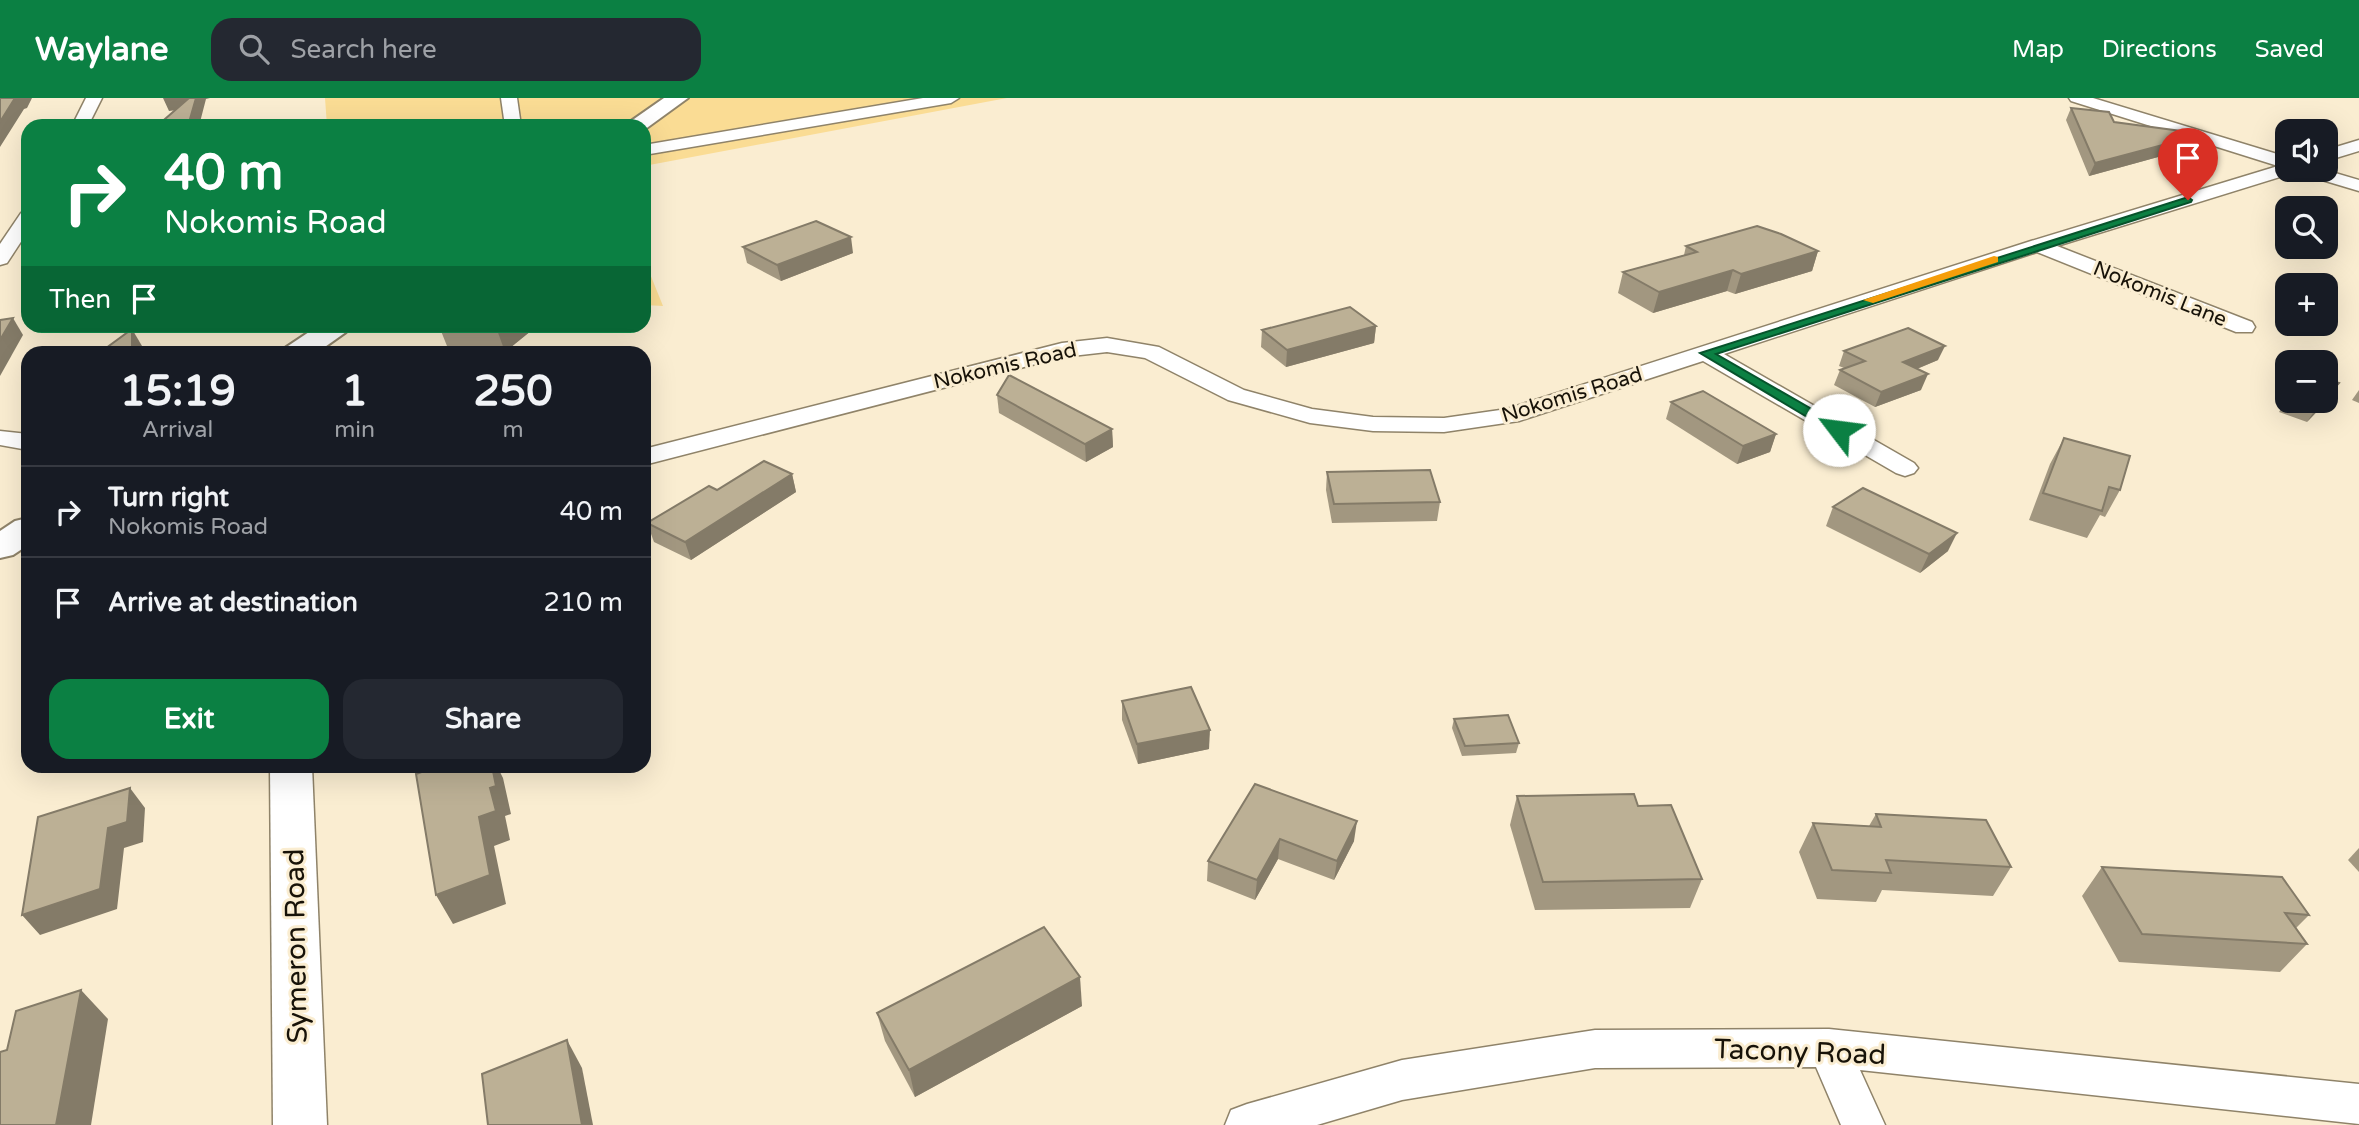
<!DOCTYPE html>
<meta charset="utf-8">
<style>
body{margin:0;font-family:"Varela Round",sans-serif;background:#242831;color:#f1f3f6;height:100vh;display:flex;flex-direction:column;font-size:26px;white-space:nowrap}
*{box-sizing:border-box;margin:0}
p{font-size:23px;color:#9ea1a6}
.icon{flex:none;width:38px;height:38px;fill:none;stroke:currentColor;stroke-width:2;stroke-linecap:round;stroke-linejoin:round}
.map{position:relative;flex:1;overflow:hidden}
.side{position:absolute;left:21px;top:248px;width:630px;height:427px;display:flex;flex-direction:column;background:#171b24;border-radius:21px;box-shadow:0 7px 28px #0002}
.side>*{flex:none}
.guide{position:absolute;left:21px;top:21px;width:630px;height:214px;border-radius:21px;box-shadow:0 7px 28px #0002;background:#0b8043;color:#fff;overflow:hidden}
.controls{position:absolute;left:2275px;top:21px;display:grid;gap:14px}
.controls a{display:grid;place-items:center;width:63px;height:63px;border-radius:14px;background:#171b24;box-shadow:0 7px 28px #0002;font-size:35px}
.pin{position:absolute;display:grid;place-items:center;width:60px;height:60px;color:#fff;margin:-72px -30px;border-radius:50% 50% 50% 0;rotate:-45deg;box-shadow:0 0 7px #0007}
.pin .icon{rotate:45deg}
.me{position:absolute;width:77px;margin:-38px;rotate:300deg;stroke-linejoin:round;filter:drop-shadow(0 0 5px #0008)}
.turn{display:flex;align-items:center;gap:24px;height:147px;padding:0 28px;font-size:32px}
.turn .icon{width:91px;height:91px;stroke-width:2.5}
.turn b{display:block;font-size:49px;line-height:60px}
.then{display:flex;align-items:center;height:66px;padding:0 28px;background:#0003;gap:14px;font-size:26px}
.eta{display:flex;justify-content:space-evenly;align-items:center;height:119px;text-align:center}
.eta b{font-size:42px;font-weight:700;line-height:49px}
.cta{display:flex;gap:14px;margin-top:auto;padding:14px 28px}
.cta a{flex:1;height:80px;border-radius:21px;background:#0b8043;color:#fff;font-size:28px;font-weight:700;line-height:80px;text-align:center}
.cta a+a{background:#242831;color:#f1f3f6}
ul{padding:0;list-style:none}
li{display:flex;align-items:center;gap:21px;height:91px;padding:0 28px;border-top:2px solid #363941}
li div{flex:1}
li b{display:block;font-size:26px}
li em{font-style:normal}
header{display:flex;align-items:center;gap:42px;box-sizing:border-box;height:98px;padding:0 35px;background:#0b8043;color:#fff}
header strong{font-size:33px}
nav{display:flex;gap:38px;margin-inline-start:auto;font-size:24px}
.search{width:490px;height:63px;background:#242831;display:flex;align-items:center;gap:18px;box-sizing:border-box;padding:0 24px;border-radius:21px;color:#9ea1a6;font-size:26px}
.map>svg:first-child{display:block}
</style>
<header>
<strong>Waylane</strong>
<div class="search"><svg class="icon" aria-label="search" viewBox="0 0 24 24"><circle cx="10" cy="10" r="6"/><path d="M15 15l6 6"/></svg>Search here</div>
<nav><a>Map</a><a>Directions</a><a>Saved</a></nav>
</header>
<div class="map">
<svg width="2359" height="1027" viewBox="0 0 2359 1027">
<rect width="100%" height="100%" fill="#faedd1"/>
<g fill="#fadc94">
<path d="M325,0h682l-363,68v-40h-317z"/>
<path d="M644,161l19,47 -19,-1z"/>
</g>
<g fill="none" stroke-linecap="round" stroke-linejoin="round">
<defs>
<g id="minor">
<path d="M86,0h16l-14,28h-16z"/>
<path d="M501,0h16l4,28h-16z"/>
<path d="M923,0h36l-8,5 -307,52v-10z"/>
<path d="M2069,0h24l194,59v13h8l-2,3 -236,73 195,76 3,5 -3,5h-16l-199,-80 -313,102 190,109 4,5 -4,5 -9,3 -9,-3 -193,-112 -184,60 -75,11 -71,-1 -63,-8 -82,-23 -83,-42 -38,-6 -44,5 -419,108v-16l418,-106 45,-5 52,9 85,43 68,19 61,8 71,1 63,-9 524,-168 247,-75 -207,-65z"/>
<path d="M2359,42v11l-33,10v-11z"/>
<path d="M2299,72h26l34,10v11l-57,-17z"/>
<path d="M28,113v20l-21,32 -7,2v-21l21,-31z"/>
<path d="M0,333l28,3v16l-28,-5z"/>
<path d="M1829,931l530,55v40l-499,-54 25,55h-44l-25,-58 -221,1 -193,32 -85,25h-92l6,-15 16,-6 155,-44 193,-30z"/>
</g>
<path id="tertiary" d="M270,668h42l15,359h-54z"/>
<g id="secondary">
<path d="M664,0h24l-44,32v-4h-20z"/>
<path d="M318,228h32l-4,6 -31,22h-34l4,-6z"/>
<path d="M28,420v27l-15,10 -13,3v-27l15,-10z"/>
</g>
</defs>
<use href="#minor" stroke="#8f8369" stroke-width="3"/>
<use href="#tertiary" stroke="#8f8369" stroke-width="3"/>
<use href="#secondary" stroke="#8f8369" stroke-width="4"/>
<use href="#minor" fill="#fff" fill-rule="evenodd"/>
<use href="#tertiary" fill="#fff" fill-rule="evenodd"/>
<use href="#secondary" fill="#fff" fill-rule="evenodd"/>
</g>
<g fill="#a29780">
<path d="M2071,10l43,14 90,12 -6,12 -109,30 -23,-56z"/>
<path d="M1686,148l132,5 -6,20 -77,23 -8,-3 -74,22 -35,-20 5,-21 61,-17z"/>
<path d="M743,149l110,6 -72,28 -34,-18z"/>
<path d="M439,228h98l-32,26 -58,-6z"/>
<path d="M1376,228l-2,17 -88,24 -25,-20 1,-17z"/>
<path d="M1844,253l94,9 -21,9 4,21 -46,17 -41,-22 6,-15 4,-2 -5,-2z"/>
<path d="M2359,292v13l-7,-3z"/>
<path d="M997,297l115,34 1,18 -27,15 -87,-49z"/>
<path d="M2287,301v2h40l-20,21 -28,-10z"/>
<path d="M1671,304l105,32 -6,18 -33,12 -71,-45z"/>
<path d="M2064,340l56,52 -15,27 -5,-2 -13,23 -58,-18 21,-56z"/>
<path d="M1327,374l113,30 -3,19 -105,2 -6,-33z"/>
<path d="M792,376l4,18 -105,68 -37,-18 -7,-19 70,-33z"/>
<path d="M1833,409l115,44 -28,22 -94,-47z"/>
<path d="M1122,603l87,48 -71,15 -16,-44z"/>
<path d="M1454,621l65,24 -3,10 -54,3 -10,-28z"/>
<path d="M1255,686l99,57 -20,39 -56,-21 -23,41 -48,-19 1,-20z"/>
<path d="M1517,698l121,10 64,73 -12,29 -155,2 -25,-85z"/>
<path d="M1876,716l135,53 -18,29 -111,-6 -6,12 -59,-3 -18,-47 14,-29 56,3z"/>
<path d="M2359,750v24l-11,-12z"/>
<path d="M2102,769l207,48 -13,13 11,16 -27,28 -161,-10 -37,-66z"/>
<path d="M1082,908l-167,91 -30,-56 -8,-28z"/>
</g>
<g fill="#847b68">
<path d="M15,0h17l-5,10 -3,1 -24,38v-25z"/>
<path d="M163,0h47l-4,1 -7,27h-11l5,-18 -24,3z"/>
<path d="M2204,36l-6,12 -109,30 6,-13z"/>
<path d="M851,139l2,16 -72,28 -4,-16z"/>
<path d="M1818,153l-6,20 -77,23 6,-20z"/>
<path d="M1733,172l-6,21 -74,22 6,-21z"/>
<path d="M13,220l10,17 -23,41v-36z"/>
<path d="M499,228h38l-32,26 -9,-25z"/>
<path d="M1376,228l-2,17 -88,24 1,-17z"/>
<path d="M132,231l10,17v8h-10z"/>
<path d="M1945,248l-7,14 -41,17 6,-15z"/>
<path d="M1928,276l-7,16 -46,17 6,-15z"/>
<path d="M2339,285l-12,18 -20,21 12,-18 3,-3h4v-4z"/>
<path d="M1112,331l1,18 -27,15 -1,-18z"/>
<path d="M1776,336l-6,18 -33,12 6,-18z"/>
<path d="M792,376l4,18 -105,68 -6,-18z"/>
<path d="M1957,435l-9,18 -28,22 9,-19z"/>
<path d="M1210,632l-1,19 -71,15 -1,-20z"/>
<path d="M492,668h5l6,12 8,36 -6,2 5,24 -16,6 12,58 -53,20 -17,-29 43,-78z"/>
<path d="M130,690l15,20 -2,34 -19,6 -7,61 -77,26 -18,-20z"/>
<path d="M1357,723l-3,20 -20,39 3,-19z"/>
<path d="M1280,741l-2,20 -23,41 2,-20z"/>
<path d="M1080,879l2,29 -167,91 -6,-27z"/>
<path d="M81,892l27,29 -17,106h-35z"/>
<path d="M567,942l15,28 11,57h-11z"/>
</g>
<g fill="#bcb095" stroke="#847b68" stroke-width="2">
<path d="M0,0h15l-15,24z"/>
<path d="M189,0h7l-8,28h-31z"/>
<path d="M2071,10l38,4 5,10 90,12 -109,29z"/>
<path d="M816,123l35,16 -74,28 -34,-18z"/>
<path d="M1757,128l24,8 37,17 -77,23 -8,-4 -74,22 -36,-20 74,-20 -11,-6z"/>
<path d="M1350,209l26,19 -89,24 -25,-20z"/>
<path d="M13,220l-13,22v-20z"/>
<path d="M475,228h24l-3,1z"/>
<path d="M1908,230l37,18 -42,16 25,12 -47,18 -41,-22 25,-9 -21,-10z"/>
<path d="M132,231v25h-34z"/>
<path d="M1009,277l103,54 -27,15 -88,-49z"/>
<path d="M2326,281l13,4 -13,14z"/>
<path d="M1703,293l73,43 -33,12 -72,-44z"/>
<path d="M2308,303h14l-3,3z"/>
<path d="M2064,340l66,18 -10,34 -11,-3 -7,24 -59,-18z"/>
<path d="M764,363l28,13 -107,68 -38,-19 62,-37 8,4z"/>
<path d="M1430,372l10,32 -106,2 -7,-32z"/>
<path d="M1863,390l94,45 -28,21 -96,-47z"/>
<path d="M1191,589l19,43 -73,14 -15,-43z"/>
<path d="M1508,617l11,28 -54,3 -11,-27z"/>
<path d="M438,668h54l4,20 -6,2 6,23 -17,6 11,58 -54,20 -20,-121z"/>
<path d="M1255,686l102,37 -20,40 -57,-22 -23,41 -49,-19z"/>
<path d="M130,690l-3,34 -19,6 -8,61 -78,26 16,-98z"/>
<path d="M1634,696l4,12 33,-1 31,74 -159,3 -26,-86z"/>
<path d="M1876,716l110,6 25,47 -125,-7 5,13 -59,-3 -19,-47 68,4z"/>
<path d="M2102,769l180,10 27,38 -24,-2 22,31 -165,-10z"/>
<path d="M1044,829l36,50 -171,93 -32,-57z"/>
<path d="M81,892l-25,135h-56v-73l7,-2 9,-39z"/>
<path d="M567,942l15,85h-94l-6,-51z"/>
</g>
<path fill="#0b8043" stroke="#07532c" stroke-width="2" d="M2188,99l4,3 -1,2 -475,152 127,73v6h-9l-134,-80z"/>
<path fill="#f59e0b" d="M1994,158l4,1v5l-125,41 -10,-3z"/>
<g text-anchor="middle" dominant-baseline="central" stroke-width="6" stroke-linejoin="round" paint-order="stroke">
<g font-size="21" fill="#171208" stroke="#faedd1">
<text transform="translate(2160 196) rotate(22)">Nokomis Lane</text>
<text transform="translate(1005 268) rotate(-13)">Nokomis Road</text>
<text transform="translate(1572 297) rotate(-17)">Nokomis Road</text>
</g>
<g font-size="28" fill="#171208" stroke="#faedd1">
<text transform="translate(296 848) rotate(-91)">Symeron Road</text>
<text transform="translate(1800 954) rotate(2)">Tacony Road</text>
</g>
</g>
</svg>
<div class="controls">
<a><svg class="icon" aria-label="sound" viewBox="0 0 24 24"><path d="M4 9h4l5-4v14l-5-4H4zM17 9q2 3 0 6"/></svg></a>
<a><svg class="icon" aria-label="search" viewBox="0 0 24 24"><circle cx="10" cy="10" r="6"/><path d="M15 15l6 6"/></svg></a>
<a>+</a>
<a>−</a>
</div>
<div class="pin" style="left:2188px;top:102px;background:#d93025"><svg class="icon" aria-label="arrive" viewBox="0 0 24 24"><path d="M6 21V4h12l-3 4 3 4H6"/></svg></div>
<svg class="me" style="left:1839px;top:332px" viewBox="-20 -20 40 40"><circle r="19" fill="#fff"/><path d="M0-13L10 11 0 6-10 11z" fill="#0b8043"/></svg>
<div class="guide">
<div class="turn"><svg class="icon" aria-label="right" viewBox="0 0 24 24"><path d="M7 20v-9h11M14 6l5 5-5 5"/></svg><div><b>40 m</b>Nokomis Road</div></div>
<div class="then">Then<svg class="icon" aria-label="arrive" viewBox="0 0 24 24"><path d="M6 21V4h12l-3 4 3 4H6"/></svg></div>
</div>
<section class="side">
<div class="eta">
<div><b>15:19</b><p>Arrival</p></div>
<div><b>1</b><p>min</p></div>
<div><b>250</b><p>m</p></div>
</div>
<ul>
<li><svg class="icon" aria-label="right" viewBox="0 0 24 24"><path d="M7 20v-9h11M14 6l5 5-5 5"/></svg><div><b>Turn right</b><p>Nokomis Road</p></div><em>40 m</em></li>
<li><svg class="icon" aria-label="arrive" viewBox="0 0 24 24"><path d="M6 21V4h12l-3 4 3 4H6"/></svg><div><b>Arrive at destination</b></div><em>210 m</em></li>
</ul>
<div class="cta"><a>Exit</a><a>Share</a></div>
</section>
</div>
